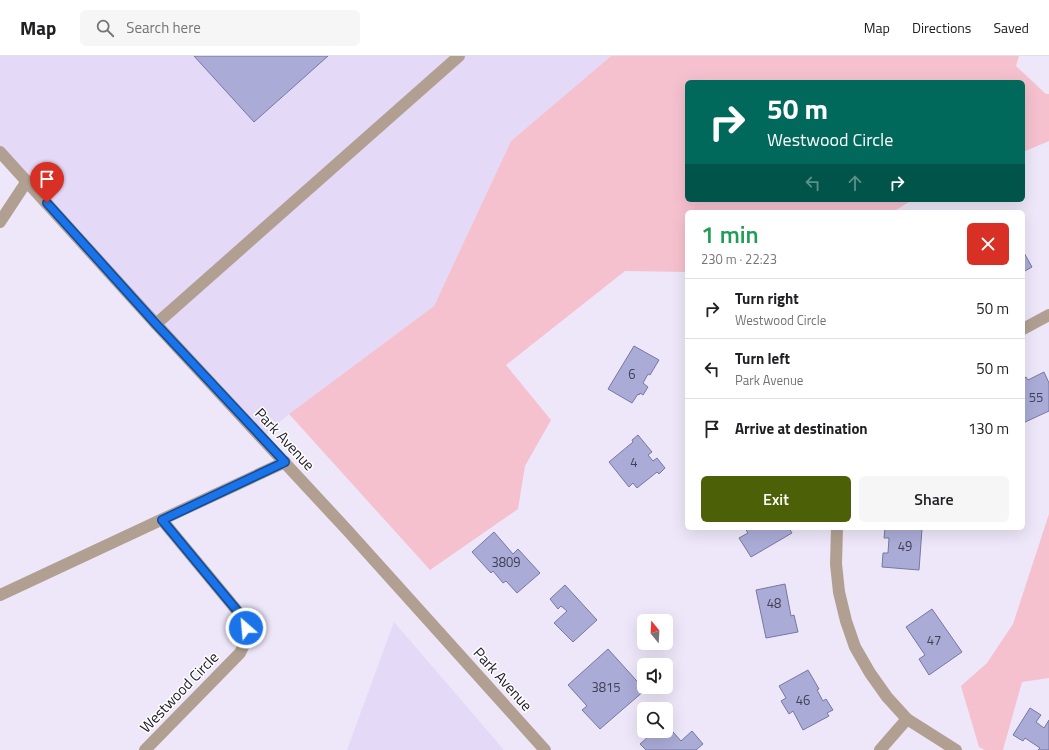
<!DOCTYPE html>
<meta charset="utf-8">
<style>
body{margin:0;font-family:"Titillium Web",sans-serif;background:#f6f6f6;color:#202124;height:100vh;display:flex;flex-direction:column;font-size:15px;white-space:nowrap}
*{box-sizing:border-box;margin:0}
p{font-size:13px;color:#757577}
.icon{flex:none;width:22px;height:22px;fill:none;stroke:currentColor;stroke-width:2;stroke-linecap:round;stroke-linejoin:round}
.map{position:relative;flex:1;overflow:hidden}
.panel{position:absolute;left:685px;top:154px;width:340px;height:320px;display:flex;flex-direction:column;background:#fff;border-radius:6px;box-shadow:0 4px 16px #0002}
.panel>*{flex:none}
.banner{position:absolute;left:685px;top:24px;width:340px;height:122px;border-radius:6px;box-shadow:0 4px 16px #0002;background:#00695c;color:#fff;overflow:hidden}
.needle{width:26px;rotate:342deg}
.controls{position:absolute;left:637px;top:558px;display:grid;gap:8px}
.controls a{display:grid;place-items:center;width:36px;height:36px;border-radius:6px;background:#fff;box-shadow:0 4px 16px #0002;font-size:20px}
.pin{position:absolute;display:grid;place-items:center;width:34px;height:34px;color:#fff;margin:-41px -17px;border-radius:50% 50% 50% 0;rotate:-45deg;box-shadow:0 0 4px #0007}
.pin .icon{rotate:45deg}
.me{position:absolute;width:44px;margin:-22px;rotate:333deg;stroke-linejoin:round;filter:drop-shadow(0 0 3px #0008)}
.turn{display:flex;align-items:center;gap:14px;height:84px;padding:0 16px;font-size:18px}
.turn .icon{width:52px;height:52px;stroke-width:2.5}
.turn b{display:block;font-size:28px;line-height:34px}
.lanes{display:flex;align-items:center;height:38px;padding:0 16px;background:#0003;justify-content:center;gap:20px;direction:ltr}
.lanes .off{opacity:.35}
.round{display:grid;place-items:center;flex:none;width:42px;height:42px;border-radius:6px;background:#f6f6f6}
.overview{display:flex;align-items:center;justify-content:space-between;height:68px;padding:0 16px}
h1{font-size:24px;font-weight:600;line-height:30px;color:#1e9e55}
.primary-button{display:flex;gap:8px;margin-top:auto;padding:8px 16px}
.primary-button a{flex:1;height:46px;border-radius:6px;background:#4c6007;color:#fff;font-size:16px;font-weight:600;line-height:46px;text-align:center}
.primary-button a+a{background:#f6f6f6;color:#202124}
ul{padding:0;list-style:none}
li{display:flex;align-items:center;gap:12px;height:60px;padding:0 16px;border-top:1px solid #e0e0e0}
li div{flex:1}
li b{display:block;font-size:15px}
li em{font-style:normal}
header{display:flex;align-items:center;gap:24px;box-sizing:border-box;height:56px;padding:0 20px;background:#fff;border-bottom:1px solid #e0e0e0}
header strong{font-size:19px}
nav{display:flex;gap:22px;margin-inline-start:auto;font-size:14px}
.search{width:280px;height:36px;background:#f6f6f6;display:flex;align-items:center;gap:10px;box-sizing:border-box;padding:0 14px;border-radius:6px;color:#757577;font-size:15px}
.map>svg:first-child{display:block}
</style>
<header>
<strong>Map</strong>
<div class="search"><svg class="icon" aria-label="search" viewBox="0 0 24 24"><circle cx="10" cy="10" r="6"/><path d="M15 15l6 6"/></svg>Search here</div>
<nav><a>Map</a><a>Directions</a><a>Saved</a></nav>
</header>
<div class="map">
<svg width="1049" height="694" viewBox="0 0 1049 694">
<rect width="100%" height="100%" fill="#ede7f9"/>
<g fill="#e5d9f8">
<path d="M0,0h611l-100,85 -77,165 -145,108 -27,24 -262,-286z"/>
<path d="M394,566l110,128h-157z"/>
</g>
<g fill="#f6c1ce">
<path d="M611,0h408l-3,10 30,28h3v47l-26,11v-70h-336v118h225l-19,12h-206v60l-62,-1 -119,94 45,55 -26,46 -7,43 -88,61 -141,-156 145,-108 77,-165z"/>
<path d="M1049,458v164l-27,4 -19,68h-18l-6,-3 -18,-61 26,-23 26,-39z"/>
</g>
<g fill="#aaacd7" stroke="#7778a0">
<path d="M194,0h134l-74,66z"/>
<path d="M1023,195l9,16 -9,5z"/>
<path d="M634,290l25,14 -9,15 -2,-1 -5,9 5,4 -5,8 -3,-2 -1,2 -1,-1 -6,9 -24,-14z"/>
<path d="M1044,316l5,11v28l-26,12v-44l3,-2 2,3z"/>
<path d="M638,379l14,17 -4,3 5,6 4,-3 8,10 -6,6 -2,-2 -20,16 -4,-5 -4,4 -20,-25 24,-20 -1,-2z"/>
<path d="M745,472h44l3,5 -41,24 -12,-19 9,-5z"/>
<path d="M885,472l37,1 -3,41 -37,-3 1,-14h5l1,-15h-5z"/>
<path d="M494,476l19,22 5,-5 22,24 -23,20 -11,-12 -3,2 -10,-12 -2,2 -19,-21z"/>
<path d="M785,528l6,32 3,-1 4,17 -32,6 -10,-48z"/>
<path d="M565,529l32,35 -24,22 -19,-19 13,-12 -6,-5 -3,3 -8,-10z"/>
<path d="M932,553l30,43 -33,23 -10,-16 6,-4 -19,-28z"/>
<path d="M608,593l37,41 -45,39 -18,-19 5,-4 -19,-21z"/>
<path d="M808,614l11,19 -2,1 6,11 3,-2 7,11 -6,3 2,3 -26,14 -10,-19 -4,3 -8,-13 5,-3 -7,-12z"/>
<path d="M1030,652l11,7 -5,7 8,6 5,-8v30h-11l2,-2 -15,-10 -2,3 -10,-6z"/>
<path d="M666,668l15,17 11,-10 11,13 -7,6h-50l-6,-6 15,-13h11z"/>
</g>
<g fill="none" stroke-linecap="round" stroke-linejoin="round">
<g stroke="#b1a092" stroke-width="12">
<path d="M0,96l156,172 192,207 197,219"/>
<path d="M0,166l27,-41"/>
<path d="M156,268l303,-268"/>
<path d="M1023,273l26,-14"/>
<path d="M837,472l-1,36 3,28 7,29 9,26 15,26 17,24 20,22 49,31"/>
<path d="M0,539l285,-133"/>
<path d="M145,694l95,-97c8,-15 8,-25 -1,-40l-77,-93"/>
<path d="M880,694l27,-31"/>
</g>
</g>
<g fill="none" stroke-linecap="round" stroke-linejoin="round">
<defs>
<path id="route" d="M47,147l109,121 129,138 -123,58 77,93 7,15"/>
</defs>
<use href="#route" stroke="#114b97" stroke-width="10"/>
<use href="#route" stroke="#1a73e8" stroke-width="7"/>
</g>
<g text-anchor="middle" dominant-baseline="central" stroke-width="3" stroke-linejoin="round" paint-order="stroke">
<g font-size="13" fill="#423e54">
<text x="632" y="318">6</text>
<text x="1036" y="341">55</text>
<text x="634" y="406">4</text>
<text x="905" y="490">49</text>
<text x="506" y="506">3809</text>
<text x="774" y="547">48</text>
<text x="934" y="584">47</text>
<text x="606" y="631">3815</text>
<text x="803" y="644">46</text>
</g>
<g font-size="15" fill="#1f1928" stroke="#fff">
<text transform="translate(285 383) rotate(47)">Park Avenue</text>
<text transform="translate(503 623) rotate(48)">Park Avenue</text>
<text transform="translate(179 636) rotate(-46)">Westwood Circle</text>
</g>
</g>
</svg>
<div class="controls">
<a><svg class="needle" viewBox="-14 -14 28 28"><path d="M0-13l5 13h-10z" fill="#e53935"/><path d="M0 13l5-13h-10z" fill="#757577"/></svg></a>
<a><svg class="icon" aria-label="sound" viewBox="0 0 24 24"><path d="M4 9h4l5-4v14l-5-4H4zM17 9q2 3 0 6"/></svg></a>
<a><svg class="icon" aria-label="search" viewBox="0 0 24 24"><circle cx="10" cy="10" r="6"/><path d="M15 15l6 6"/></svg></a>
</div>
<div class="pin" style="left:47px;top:147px;background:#d93025"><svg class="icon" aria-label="arrive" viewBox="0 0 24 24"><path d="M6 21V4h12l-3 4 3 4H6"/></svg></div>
<svg class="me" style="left:246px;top:572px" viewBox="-20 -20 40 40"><circle r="17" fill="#1a73e8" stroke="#fff" stroke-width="3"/><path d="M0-11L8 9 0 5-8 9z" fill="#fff"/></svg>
<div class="banner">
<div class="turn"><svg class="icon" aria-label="right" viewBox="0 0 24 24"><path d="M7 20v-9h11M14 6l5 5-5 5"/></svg><div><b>50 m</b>Westwood Circle</div></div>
<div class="lanes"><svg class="icon off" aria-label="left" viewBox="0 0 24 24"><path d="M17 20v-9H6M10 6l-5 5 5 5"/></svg><svg class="icon off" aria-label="ahead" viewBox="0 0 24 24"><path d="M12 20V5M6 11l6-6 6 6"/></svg><svg class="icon" aria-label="right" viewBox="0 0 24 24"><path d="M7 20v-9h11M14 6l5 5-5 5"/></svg></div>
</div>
<section class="panel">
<div class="overview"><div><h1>1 min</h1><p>230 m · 22:23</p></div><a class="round" style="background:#d93025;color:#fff"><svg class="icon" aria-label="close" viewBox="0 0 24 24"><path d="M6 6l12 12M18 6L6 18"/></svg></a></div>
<ul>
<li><svg class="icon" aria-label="right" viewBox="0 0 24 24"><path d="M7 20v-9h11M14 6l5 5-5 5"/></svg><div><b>Turn right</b><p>Westwood Circle</p></div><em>50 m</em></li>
<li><svg class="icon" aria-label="left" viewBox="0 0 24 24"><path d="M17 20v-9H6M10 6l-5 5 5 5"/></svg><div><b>Turn left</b><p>Park Avenue</p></div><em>50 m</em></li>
<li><svg class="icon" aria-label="arrive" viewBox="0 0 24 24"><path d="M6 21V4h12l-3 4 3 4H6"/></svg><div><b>Arrive at destination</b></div><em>130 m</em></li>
</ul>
<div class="primary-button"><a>Exit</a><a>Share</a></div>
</section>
</div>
